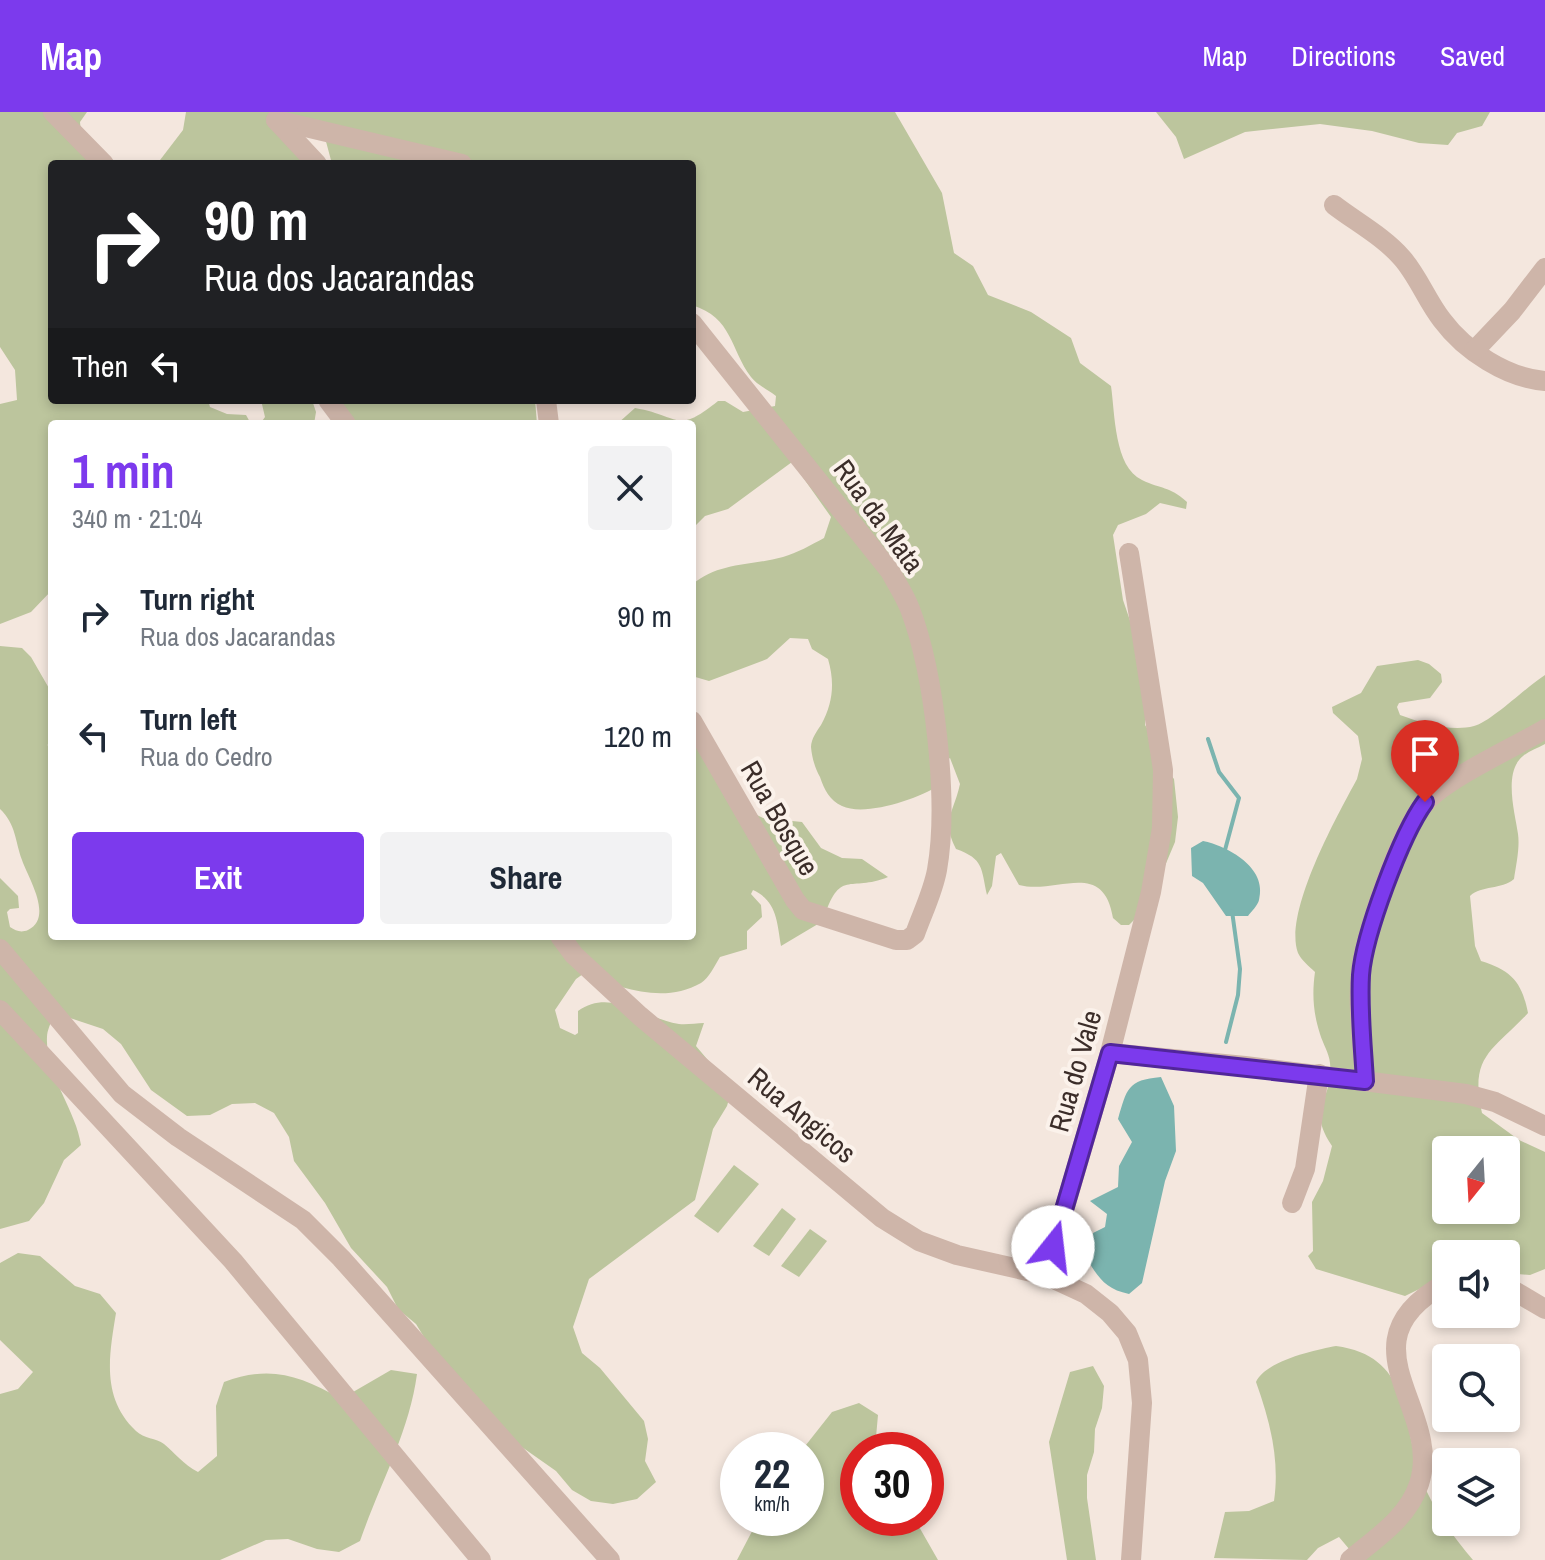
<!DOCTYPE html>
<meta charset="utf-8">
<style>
body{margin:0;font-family:"Archivo Narrow",sans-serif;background:#f2f2f3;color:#1f2937;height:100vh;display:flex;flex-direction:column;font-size:30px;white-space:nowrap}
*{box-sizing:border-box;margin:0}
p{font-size:26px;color:#747a83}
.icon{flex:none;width:44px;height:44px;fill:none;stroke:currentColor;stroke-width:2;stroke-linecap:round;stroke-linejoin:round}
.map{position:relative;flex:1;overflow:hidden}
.side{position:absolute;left:48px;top:308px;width:648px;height:520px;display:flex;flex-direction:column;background:#fff;border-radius:8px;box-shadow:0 4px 12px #0003}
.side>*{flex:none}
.hud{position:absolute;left:48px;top:48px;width:648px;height:244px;border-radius:8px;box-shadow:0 4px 12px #0003;background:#202124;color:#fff;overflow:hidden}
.needle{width:52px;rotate:198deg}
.tools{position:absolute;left:1432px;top:1024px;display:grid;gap:16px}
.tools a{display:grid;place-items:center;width:88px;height:88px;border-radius:8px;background:#fff;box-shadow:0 4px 12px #0003;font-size:40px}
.speed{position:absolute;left:720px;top:1320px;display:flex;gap:16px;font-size:40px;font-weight:700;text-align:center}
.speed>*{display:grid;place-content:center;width:104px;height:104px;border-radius:50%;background:#fff;box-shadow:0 4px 12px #0003;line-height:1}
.speed small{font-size:20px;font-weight:400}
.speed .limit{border:12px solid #d22;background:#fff;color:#111}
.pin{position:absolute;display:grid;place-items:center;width:68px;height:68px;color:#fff;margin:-82px -34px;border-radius:50% 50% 50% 0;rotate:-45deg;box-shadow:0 0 8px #0007}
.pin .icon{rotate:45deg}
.me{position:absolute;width:88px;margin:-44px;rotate:16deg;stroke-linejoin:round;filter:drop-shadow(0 0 6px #0008)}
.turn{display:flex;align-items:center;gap:28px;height:168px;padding:0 24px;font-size:36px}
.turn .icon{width:104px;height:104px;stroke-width:2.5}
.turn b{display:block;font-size:56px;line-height:68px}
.then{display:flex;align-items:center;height:76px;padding:0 24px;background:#0003;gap:16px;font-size:30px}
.round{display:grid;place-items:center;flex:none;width:84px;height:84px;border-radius:8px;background:#f2f2f3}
.overview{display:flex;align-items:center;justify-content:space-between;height:136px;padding:0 24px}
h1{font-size:48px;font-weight:700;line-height:60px;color:#7c3aed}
.primary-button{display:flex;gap:16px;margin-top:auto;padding:16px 24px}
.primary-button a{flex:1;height:92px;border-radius:8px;background:#7c3aed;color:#fff;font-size:32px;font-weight:700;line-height:92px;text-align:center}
.primary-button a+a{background:#f2f2f3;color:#1f2937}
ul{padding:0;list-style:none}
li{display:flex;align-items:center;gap:24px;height:120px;padding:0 24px}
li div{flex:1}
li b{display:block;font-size:30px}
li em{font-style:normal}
header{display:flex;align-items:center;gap:48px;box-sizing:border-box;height:112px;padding:0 40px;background:#7c3aed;color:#fff}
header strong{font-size:38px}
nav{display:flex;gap:44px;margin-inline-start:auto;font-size:28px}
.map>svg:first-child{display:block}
</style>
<header>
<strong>Map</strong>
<nav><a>Map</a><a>Directions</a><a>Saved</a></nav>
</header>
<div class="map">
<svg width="1545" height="1448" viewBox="0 0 1545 1448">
<rect width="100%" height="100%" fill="#f4e7de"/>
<g fill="#bcc59d" fill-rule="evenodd">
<path d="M0,0h87l-7,10 1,11 22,31h-51v236h156l2,7 17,7 19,1 5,9h-199v166l-21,22 -31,12v-220l17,-4 -2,-30 -15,-23z"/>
<path d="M186,0h709l47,81 12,60 19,13 15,29 43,17 40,26 9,25 31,23c4,27 3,81 31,94 20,10 26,5 45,22l-1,7 -26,-6 -14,11 -28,11 -5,10 10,65 17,50 6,48 -1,27 11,17 7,23 11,14 4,38 -3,25 -27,64 -19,19h-8l-8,-7c-10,-60 -56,-23 -94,-33l-18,-32 -5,3 -4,30 -5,9c-6,-27 -3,-36 -31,-46 -15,-29 -2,-37 4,-65l-10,-26 -6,4 -6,24c-21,13 -73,31 -96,20 -12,-5 -18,-17 -22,-29 -5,-9 -8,-19 -9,-30 0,-8 6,-16 10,-22 12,-22 14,-42 7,-66l-16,-10 -4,-10 -18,-1 -23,21 -58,22 -17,-5v-91c26,-23 59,-19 91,-28 14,-4 28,-12 41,-19l7,-21 -39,-55 -64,47 -23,7 -13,13v-105h-75l18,-16c46,8 41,27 83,-7h7l18,11 32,-6 1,-10c-8,-6 -20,-12 -25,-19 -21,-28 -18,-59 -59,-72v-141h-360l-8,-30 -29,-10 16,40h-154l26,-34z"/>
<path d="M1156,0h334l-8,14 -25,7 -9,12 -29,-2 -47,-12 -52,-7 -75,8 -61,27 -8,-22z"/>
<path d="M261,288h51l4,12 -2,12h-54l5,-7z"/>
<path d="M334,288h201l2,24h-192z"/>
<path d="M0,534l22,2 9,9 19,33 2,53 -5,2 5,2v189h640v-223l57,98 14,7 39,4 19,26 21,10 20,1 26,18c-39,16 -48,-10 -65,44l-42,25c-4,-24 -4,-45 -28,-56l-2,4 10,11 1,12 -15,14v18l-27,8c-5,8 -11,21 -19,26 -39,22 -80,4 -118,-9l-7,5 -21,31 5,18 15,7 3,-2v-22c33,-24 67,8 101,13 8,1 17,-1 25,-1l-8,23 32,38 3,8 -4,14 -14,23 -18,71 -106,79 -16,48 9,26 18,15 44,53 4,18 -3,22 11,21 -19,17 -24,5 -22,-3 -19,-11 -16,-19 -37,-26 -89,-98 -14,-23 -18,-15 -11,-22 -36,-39 -26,-45 -31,-42 -5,-24 -15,-24 -19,-10 -23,1 -22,11 -23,1 -36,-26 -30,-46 -18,-15 -48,-16c-3,7 -8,17 -8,24 -2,37 29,73 34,108l-17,15 -20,43 -15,18 -29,8v-351l18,18 1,12 -9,1 -3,3 3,15c6,4 11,6 18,3 26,-13 0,-52 -6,-70 -7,-19 -6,-36 -22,-51z"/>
<path d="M1418,548l11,4 12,10 1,8 -12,16 -31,5 -2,4 3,8c22,8 51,17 74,11 17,-4 52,-39 71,-51v69c-7,4 -16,7 -22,12 -20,16 -8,57 -5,78 2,14 -2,31 -4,45 -13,11 -32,6 -44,17l5,50 6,15c30,9 41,21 47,52 -35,38 -59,42 -46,100l37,27 26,12v117l-15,6 -24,-2v-19h-60v22l-41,20 -89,-27 -8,-13 5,-5 -1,-49 11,-21 9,-35c-27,-40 2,-45 -2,-83 -1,-10 -7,-19 -10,-29 -7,-22 -8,-40 -5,-62 -5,-5 -14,-12 -17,-19 -15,-40 39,-137 59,-174l5,-20 -4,-23 -25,-23 -1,-6 29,-14 16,-27zM1446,1038h60v60h-60z"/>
<path d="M734,1053l25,19 -41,49 -24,-17z"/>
<path d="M782,1096l14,11 -27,37 -16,-10z"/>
<path d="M810,1117l17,12 -28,36 -18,-11z"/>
<path d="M18,1141l22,3 35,30 25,8 16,19c-7,43 -15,85 20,118 8,8 20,7 28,13 12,10 19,20 34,28l19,-16 -1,-50 8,-24c46,-17 75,-7 117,17l50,-29 26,4c-8,59 -38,112 -57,167l-21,11 -22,-3 -29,-10 -22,1 -46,20h-220v-166l18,-5 15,-17 -33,-32v-77z"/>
<path d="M1336,1234c73,10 66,69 83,125 10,33 32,63 54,89h-118v-4l-16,-19 -21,11 -11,12 -93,-2 11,-46 24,-1 25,-10c6,-41 -4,-80 -18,-119 9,-21 59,-32 80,-36z"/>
<path d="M1093,1254l11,20 -2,22 -7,21 -1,23 -7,23v23l9,62h-29l-18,-118 21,-70z"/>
<path d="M859,1291l19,12 -2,22 5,13h-23v68h56l24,42h-201l22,-42h47v-68h-4l30,-38z"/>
</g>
<g fill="#7bb4af">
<path d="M1203,729c24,5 65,26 56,59 -1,5 -8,12 -11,16h-22l-23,-33 -11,-7 -1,-28z"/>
<path d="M1161,965l13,29 2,45 -11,30 -23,102 -13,11c-23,-5 -30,-15 -42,-35l6,-26 12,-6 2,-13 -17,-13 28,-14 1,-21 13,-24 -14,-23c9,-30 9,-39 43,-42z"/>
</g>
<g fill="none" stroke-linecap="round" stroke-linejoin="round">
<g stroke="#7bb4af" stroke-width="4">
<path d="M1208,627l11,33 20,26 -14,52"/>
<path d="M1226,930l12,-47 2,-26 -8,-58"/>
</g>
<g stroke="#ceb5a9" stroke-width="20">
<path d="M53,0l51,52"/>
<path d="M276,8l186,44"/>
<path d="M276,8l41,44"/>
<path d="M1334,93c22,17 50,32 68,53 16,18 25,43 40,62 23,31 65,58 103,61"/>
<path d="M692,211l198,248c7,13 15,25 20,38 25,66 39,193 27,261 -4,22 -15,44 -22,64l-8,6h-11l-93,-30 -8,-10 -103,-179"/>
<path d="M1474,239l38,-40 33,-43"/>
<path d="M328,288l18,24"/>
<path d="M546,288l3,24"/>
<path d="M560,824l14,19 66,61 242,202 37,23 38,14 88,20 41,19 24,19 17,20 11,27 4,43 -11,157"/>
<path d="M0,837l122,145 56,43 125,83 38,38 269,302"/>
<path d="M0,898l233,251 248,299"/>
<path d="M1110,941l135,13 221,28 29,8 50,24"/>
<path d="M1365,969c-2,-36 -8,-74 -4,-110 4,-37 40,-143 65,-169 21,-24 89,-55 119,-73"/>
<path d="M1292,1091l13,-34 14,-95"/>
<path d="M1045,1163l65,-222 41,-161 11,-64 1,-58 -34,-217"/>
<path d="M1506,1174l39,23"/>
<path d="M1350,1448c26,-22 58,-42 69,-76 25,-75 -82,-141 27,-201"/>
</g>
</g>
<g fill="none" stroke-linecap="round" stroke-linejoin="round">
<defs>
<path id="route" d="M1053,1135l57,-194 255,28c-2,-35 -6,-71 -4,-106 3,-40 40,-140 64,-173"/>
</defs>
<use href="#route" stroke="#51269a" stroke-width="20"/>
<use href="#route" stroke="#7c3aed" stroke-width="14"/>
</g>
<g text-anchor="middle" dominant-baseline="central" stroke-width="8" stroke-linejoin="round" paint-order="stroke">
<g font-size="28" fill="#3b2d29" stroke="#fbf2eb">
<text transform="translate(879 404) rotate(54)">Rua da Mata</text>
<text transform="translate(780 706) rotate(60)">Rua Bosque</text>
<text transform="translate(1075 959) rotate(-74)">Rua do Vale</text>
<text transform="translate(802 1003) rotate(40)">Rua Angicos</text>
</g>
</g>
</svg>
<div class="tools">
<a><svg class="needle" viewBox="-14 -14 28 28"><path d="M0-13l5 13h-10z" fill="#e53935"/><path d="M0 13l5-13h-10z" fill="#747a83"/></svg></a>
<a><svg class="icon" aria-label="sound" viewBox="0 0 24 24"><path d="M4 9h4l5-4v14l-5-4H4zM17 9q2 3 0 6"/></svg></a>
<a><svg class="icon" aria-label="search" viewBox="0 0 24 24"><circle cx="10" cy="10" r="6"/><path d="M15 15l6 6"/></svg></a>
<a><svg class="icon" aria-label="layers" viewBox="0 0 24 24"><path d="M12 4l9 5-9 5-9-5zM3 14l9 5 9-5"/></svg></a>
</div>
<div class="speed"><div>22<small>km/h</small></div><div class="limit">30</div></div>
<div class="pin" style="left:1425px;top:690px;background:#d93025"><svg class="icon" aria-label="arrive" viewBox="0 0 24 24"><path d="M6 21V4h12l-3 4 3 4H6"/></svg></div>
<svg class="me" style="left:1053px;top:1135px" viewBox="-20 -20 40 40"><circle r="19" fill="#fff"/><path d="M0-13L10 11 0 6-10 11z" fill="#7c3aed"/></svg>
<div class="hud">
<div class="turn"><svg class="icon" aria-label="right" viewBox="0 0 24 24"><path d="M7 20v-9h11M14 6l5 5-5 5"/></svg><div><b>90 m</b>Rua dos Jacarandas</div></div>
<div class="then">Then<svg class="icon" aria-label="left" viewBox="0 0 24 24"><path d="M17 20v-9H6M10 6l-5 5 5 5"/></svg></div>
</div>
<section class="side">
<div class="overview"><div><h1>1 min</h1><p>340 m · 21:04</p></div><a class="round"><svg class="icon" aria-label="close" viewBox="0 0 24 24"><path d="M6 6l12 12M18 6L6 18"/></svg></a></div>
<ul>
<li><svg class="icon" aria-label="right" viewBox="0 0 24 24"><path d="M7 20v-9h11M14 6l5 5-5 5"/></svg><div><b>Turn right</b><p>Rua dos Jacarandas</p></div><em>90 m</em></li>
<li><svg class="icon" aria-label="left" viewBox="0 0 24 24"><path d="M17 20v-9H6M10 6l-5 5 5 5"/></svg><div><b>Turn left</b><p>Rua do Cedro</p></div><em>120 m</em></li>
</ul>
<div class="primary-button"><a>Exit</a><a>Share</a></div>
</section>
</div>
